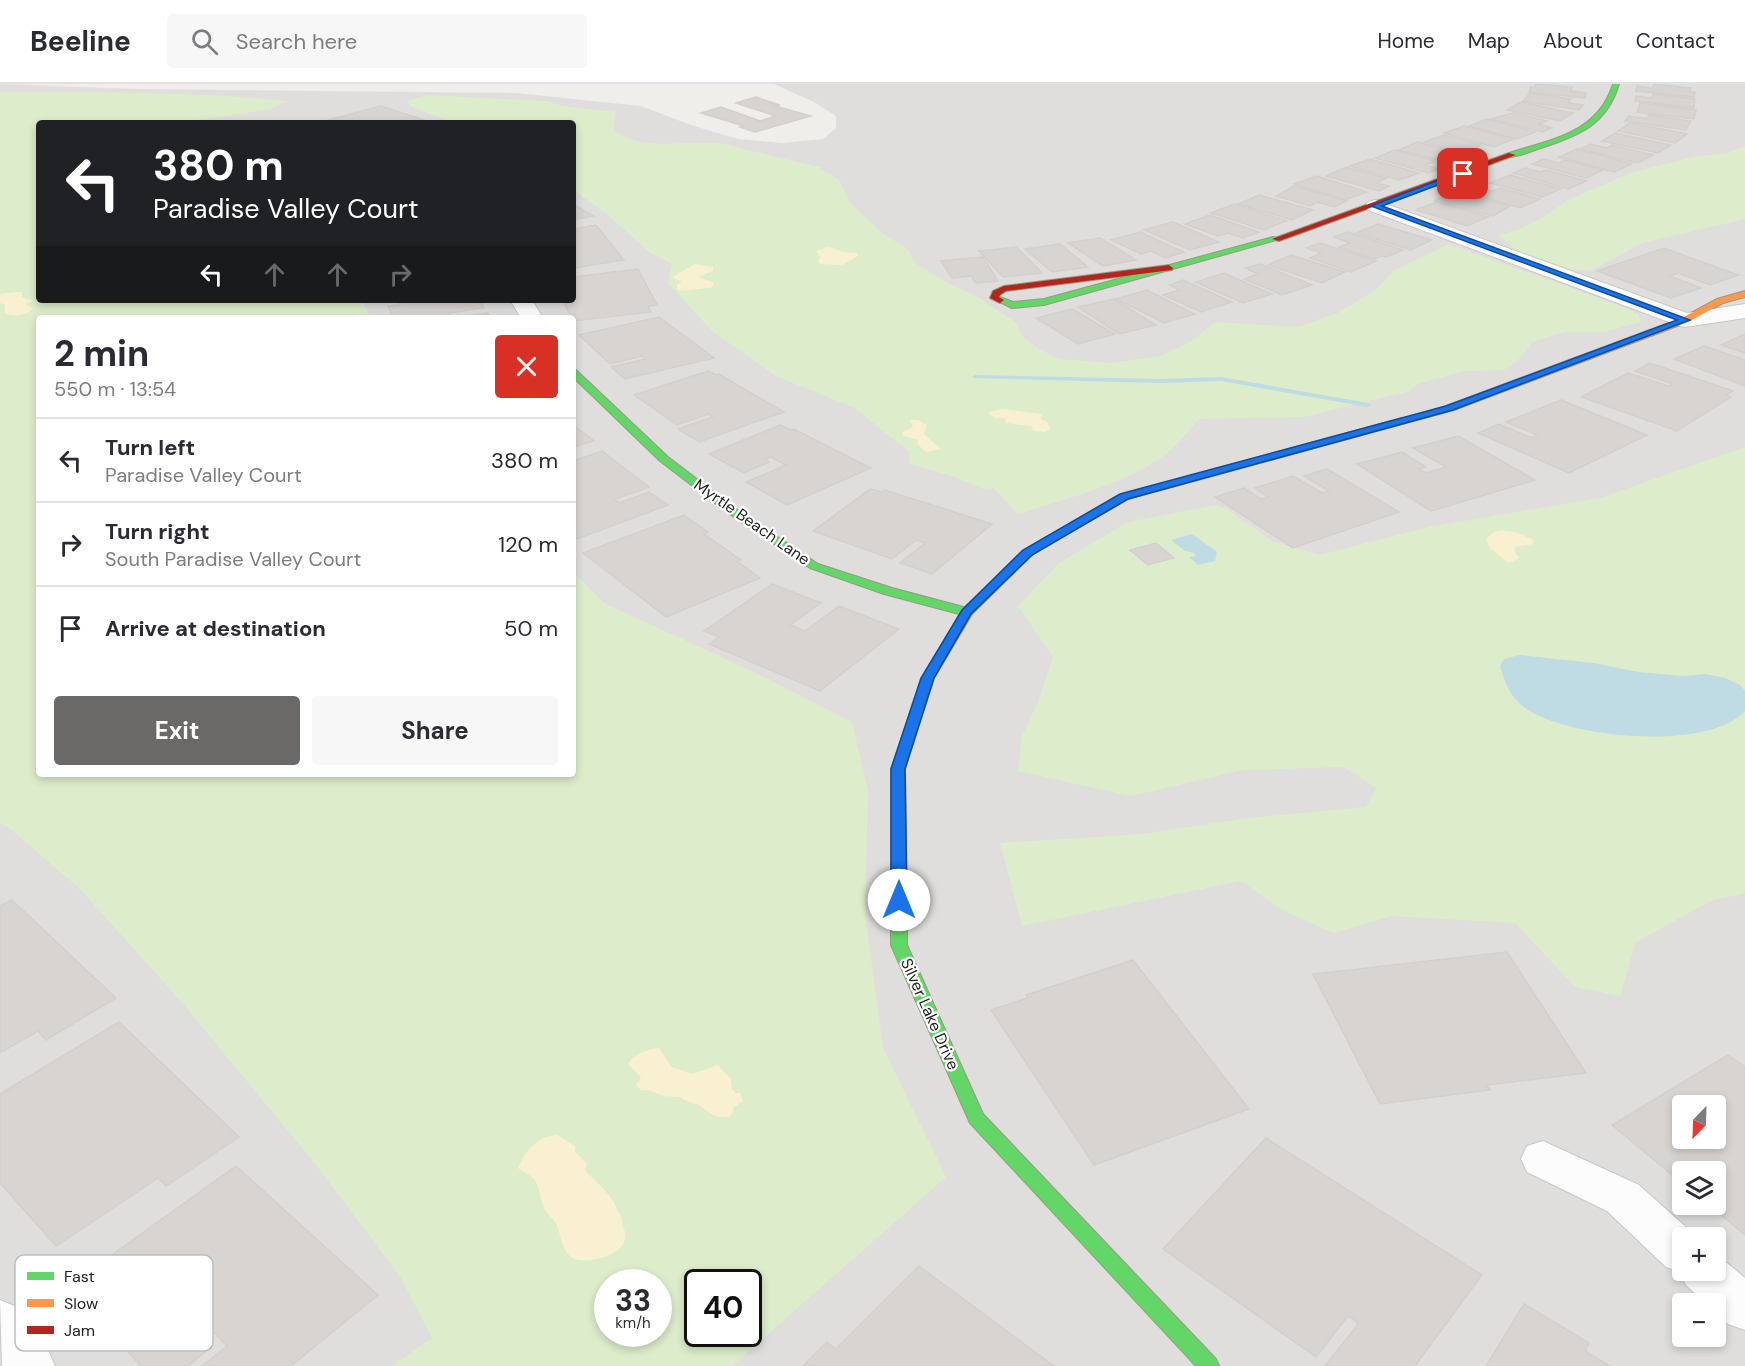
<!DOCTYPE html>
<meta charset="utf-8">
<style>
body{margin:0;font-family:"DM Sans",sans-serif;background:#f7f7f7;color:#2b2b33;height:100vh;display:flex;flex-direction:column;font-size:22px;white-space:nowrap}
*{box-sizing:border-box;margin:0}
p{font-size:20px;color:#7c7c81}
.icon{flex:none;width:33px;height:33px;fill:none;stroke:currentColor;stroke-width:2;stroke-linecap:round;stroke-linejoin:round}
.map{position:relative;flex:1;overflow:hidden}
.side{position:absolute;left:36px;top:231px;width:540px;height:462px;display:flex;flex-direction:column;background:#fff;border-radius:6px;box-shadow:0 3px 9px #0003}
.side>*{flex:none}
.top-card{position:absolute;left:36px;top:36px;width:540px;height:183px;border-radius:6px;box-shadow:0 3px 9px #0003;background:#202124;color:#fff;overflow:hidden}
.needle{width:39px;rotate:203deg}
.tools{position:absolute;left:1672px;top:1011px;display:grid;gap:12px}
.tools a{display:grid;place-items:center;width:54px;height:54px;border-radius:6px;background:#fff;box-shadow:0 3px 9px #0003;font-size:30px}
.speed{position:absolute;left:594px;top:1185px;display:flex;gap:12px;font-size:30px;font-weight:700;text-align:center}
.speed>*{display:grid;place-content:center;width:78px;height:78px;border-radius:50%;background:#fff;box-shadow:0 3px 9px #0003;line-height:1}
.speed small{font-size:15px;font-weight:400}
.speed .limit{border:3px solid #111;border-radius:9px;background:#fff;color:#111}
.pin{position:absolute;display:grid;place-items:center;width:51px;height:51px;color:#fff;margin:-26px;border-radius:12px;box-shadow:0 3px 9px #0006}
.me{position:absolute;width:66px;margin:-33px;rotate:0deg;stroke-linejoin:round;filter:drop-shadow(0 0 4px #0008)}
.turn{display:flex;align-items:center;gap:21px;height:126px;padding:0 18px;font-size:27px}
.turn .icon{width:78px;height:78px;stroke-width:2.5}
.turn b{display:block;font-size:42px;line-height:51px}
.lanes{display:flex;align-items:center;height:57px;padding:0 18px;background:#0003;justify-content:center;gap:30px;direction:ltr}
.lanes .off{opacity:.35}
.round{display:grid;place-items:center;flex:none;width:63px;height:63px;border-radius:6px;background:#f7f7f7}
.summary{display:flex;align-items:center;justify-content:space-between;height:102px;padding:0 18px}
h1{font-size:36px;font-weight:700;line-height:45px}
.action{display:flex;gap:12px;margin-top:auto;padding:12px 18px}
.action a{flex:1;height:69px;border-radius:6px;background:#6a6968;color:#fff;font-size:24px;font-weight:700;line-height:69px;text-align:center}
.action a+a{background:#f7f7f7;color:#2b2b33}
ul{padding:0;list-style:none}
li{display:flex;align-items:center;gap:18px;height:84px;padding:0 18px;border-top:2px solid #e1e1e2}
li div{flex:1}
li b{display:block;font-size:22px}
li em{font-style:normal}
header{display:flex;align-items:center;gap:36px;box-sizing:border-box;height:84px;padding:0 30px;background:#fff;border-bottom:2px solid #e1e1e2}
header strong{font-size:28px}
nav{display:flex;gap:33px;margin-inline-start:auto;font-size:21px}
.search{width:420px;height:54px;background:#f7f7f7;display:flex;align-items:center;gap:15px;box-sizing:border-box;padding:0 21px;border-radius:6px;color:#7c7c81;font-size:22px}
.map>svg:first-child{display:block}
</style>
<header>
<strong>Beeline</strong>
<div class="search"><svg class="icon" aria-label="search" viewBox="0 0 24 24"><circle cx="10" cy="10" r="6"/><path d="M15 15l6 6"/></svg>Search here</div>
<nav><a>Home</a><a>Map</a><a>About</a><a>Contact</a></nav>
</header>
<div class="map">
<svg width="1745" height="1282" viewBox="0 0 1745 1282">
<rect width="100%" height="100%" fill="#f0eeeb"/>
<path fill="#dfdedc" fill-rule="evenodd" d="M0,0l136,5 380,4 125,13 50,19 47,14 45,4 40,-4 13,-11v-12l-22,-14 -40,-18h971v1282h-1745zM39,39h534v177h-534zM39,234h534v456h-534zM1683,1022h33v32h-33zM1683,1088h33v32h-33zM1683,1154h33v32h-33zM608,1198h50v52h-50zM698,1198h50v52h-50zM1683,1220h33v32h-33z"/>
<g fill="#ddeccb" fill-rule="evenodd">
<path d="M0,8c95,0 191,-1 286,9l-15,8 -92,14h-140v177h323l8,18h-331v456h534v-202l31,31 154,71 94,48 16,68 -3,123 18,135 63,129 -214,189h-340l40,-28 -31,-60 -85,-113 -132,-160 -103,-115 -72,-62 -9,-5zM608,1198h50v52h-50zM698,1198h50v52h-50z"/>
<path d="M427,11l120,6 15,5 54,6 -3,18c6,3 12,7 17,9 36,12 79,-4 113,10l76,18 20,13 11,23 32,30 27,17 5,12 28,18 36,17 18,12 19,13 8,15 16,12 20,10 53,4 48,-7 30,-14 25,-20 83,5 42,-15 38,-24 15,-17 56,-27 164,59 25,11 3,8 -37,10h-39l-33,10 -14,18 -14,10 -39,1 -48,13 -7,7 -106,26 -105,2c-10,11 -20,24 -32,34 -37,30 -104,47 -149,61l-25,-26 -10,1 -34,-14 -39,-11 -2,-13 -53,-43 -79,-32 -64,-45 -44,-48 4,-19 -23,-12 -43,-39 -33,-23v-67h-121l-42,-17 -3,-5z"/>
<path d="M1745,62v73l-103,24 -51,28 -26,-3 -49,-18 -18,-15 19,-5 27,-13 24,-17 62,-27 62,-16 36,-4z"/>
<path d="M1745,363v446l-32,7 -77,42 -16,54 -45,-9 -60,-64 -123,-7 -58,17 -50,-22 -43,-30 -219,45 -22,-83 142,-9 106,-16 118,-11 10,-19 -32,-21 -101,3 -112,26 -113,-25 4,-35 16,-34 15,-45 -35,-51 41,-43 69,-41 88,-17 11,4 45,32 48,14 108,-28 172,-29z"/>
</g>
<g fill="#f8f0d0">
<path d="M829,163l14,5 14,1 1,3 -16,9 -22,-1 -2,-2 2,-5 -4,-6z"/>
<path d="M695,180l18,3v4l-15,6 15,5v3l-2,3c-11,0 -27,4 -34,2v-6l5,-2 -10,-5z"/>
<path d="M15,208h7v5l12,4 -9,3 8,4c-6,8 -20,9 -29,5l1,-8 -5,-2v-9z"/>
<path d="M1002,325l40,5 -1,5 6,3 4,7 -6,3 -12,-1 -2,-5 -25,-3 -2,-5h-9l-6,-4v-2z"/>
<path d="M910,336h8l9,5 -3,9 17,15 -15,3 -9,-8 1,-4 -15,-4 -1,-4 11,-5z"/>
<path d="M1501,446l15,2 18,8 -1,4 -18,3 -1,3 5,8 -10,5c-8,-4 -11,-11 -19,-14l-4,-10 8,-7z"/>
<path d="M659,964l13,19 20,7 26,-9 13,14 1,10 4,4h4l3,8 -10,7v5l-4,4c-14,1 -16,-2 -26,-9 -7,-6 -16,-5 -23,-11l-16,-1 -16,-6h-7l-5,-5 5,-7 -13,-14c6,-11 19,-14 31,-16z"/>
<path d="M557,1051l18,11v6l12,11 -2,7c7,8 23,22 28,31 4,5 2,9 7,13 3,12 10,25 0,34 -8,8 -18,10 -29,12 -27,4 -27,-14 -34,-34 -2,-7 -10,-11 -13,-18 -4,-9 -4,-23 -11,-30 -4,-4 -11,-7 -15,-10 7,-17 19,-32 39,-33z"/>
</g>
<g fill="#bfdbe3">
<path d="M1192,450l25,18 -2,9 -17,4 -9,-8 7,-1 -2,-3 -9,-2 -14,-11z"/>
<path d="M1519,571l74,8 45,9 45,4 22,-2 20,4 15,7 5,6v20c-37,41 -178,27 -220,-3 -15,-11 -20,-25 -25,-42l4,-7z"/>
</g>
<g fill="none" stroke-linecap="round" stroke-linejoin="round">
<path fill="#bfdbe3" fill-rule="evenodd" d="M975,291l186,4 60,-2 147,26 3,2 -3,2 -147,-26 -60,2 -188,-5 -1,-1z"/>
</g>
<g fill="#d7d4d2" stroke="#d3d0cc" stroke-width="1.5" fill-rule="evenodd">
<path d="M1536,0l36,3 -1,4 15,2 -1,5 -56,-6 1,-5h5z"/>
<path d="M1654,0l37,4 -1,4h5l-1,5 -58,-6 1,-5 16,2z"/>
<path d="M1530,9l41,6 -3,4 15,2 -4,5 -56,-9z"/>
<path d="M1653,10l42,5 -1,9 -59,-7 1,-5 16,2z"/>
<path d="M756,13l23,8 -4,1 36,10 -56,16 -15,-5 4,-1 -43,-13 20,-6 39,14 16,-5 -40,-13z"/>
<path d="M1521,18l52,11 -13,8 -53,-11z"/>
<path d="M1640,19l56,7 -2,9 -57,-7z"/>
<path d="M381,22l52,17h-96l-9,-3z"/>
<path d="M1513,29l34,8 -8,3 13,4 -9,4 -52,-13z"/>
<path d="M1649,31l42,6 -5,9 -61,-9 4,-5 18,3z"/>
<path d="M1487,35l48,13 -18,7 -48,-13z"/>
<path d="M1630,39l57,11 -12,9 -57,-12z"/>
<path d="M1464,42l50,13 -20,8 -50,-14z"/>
<path d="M1615,49l56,12 -13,8 -56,-12z"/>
<path d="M1444,51l37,10 -9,3 14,4 -10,4 -52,-14z"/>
<path d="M1417,58l50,13 -18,8 -50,-13z"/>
<path d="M1591,60l16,4 5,-3 41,10 -15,8 -58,-14z"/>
<path d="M1577,65l55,15 -18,8 -55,-15z"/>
<path d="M1395,66l40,11 -10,4 14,4 -11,4 -53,-15z"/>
<path d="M1370,75l49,14 -20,7 -49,-14z"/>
<path d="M1543,75l15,4 7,-3 38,10 -17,8 -54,-14z"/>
<path d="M1346,83l40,11 -10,5 13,3 -10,5 -53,-15z"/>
<path d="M1525,84l15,4 6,-2 41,11 -19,8 -55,-16z"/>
<path d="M1510,91l51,14 -19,8 -52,-14z"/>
<path d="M1317,92l50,16 -22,8 -51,-16z"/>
<path d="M1294,102l53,15 -13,6 -17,-5 -7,4 -34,-10z"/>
<path d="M1477,103l15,4 8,-3 40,11 -20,9 -55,-16z"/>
<path d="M1259,111l54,15 -21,10 -54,-16z"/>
<path d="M1446,111l19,4 6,-3 39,10 -17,10 -58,-15z"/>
<path d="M1437,118l51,15 -21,9 -51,-16z"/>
<path d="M573,120l20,12 -20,4z"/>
<path d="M1234,120l52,17 -22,9 -53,-17z"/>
<path d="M1210,131l49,17 -16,6 -15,-5 -10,3 -33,-12z"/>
<path d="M1173,138l46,20 -29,8 -46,-20z"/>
<path d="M1378,140l54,16 -21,10 -55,-17z"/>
<path d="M596,141l28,35 -51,8v-39z"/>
<path d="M1140,148l44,20 -19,6 -14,-7 -10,3 -30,-14z"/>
<path d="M1348,148l55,18 -17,7 -5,-1 -7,3 -35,-12 11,-4 -16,-6z"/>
<path d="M1100,154l36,22 -33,6 -35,-23z"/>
<path d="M1320,159l56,18 -25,11 -41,-14 11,-5 -15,-5z"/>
<path d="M1060,160l28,23 -36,5 -27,-23z"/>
<path d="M1016,163l26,26 -39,4 -24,-26z"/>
<path d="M1664,164l74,27 -28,10 -32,-12 -8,3 31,12 -30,10 -74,-27z"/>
<path d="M1291,171l54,17 -23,11 -54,-18z"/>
<path d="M983,173l15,24 -22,2 -5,-7 -19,2 -11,-17z"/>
<path d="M1260,180l52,21 -30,10 -38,-16 14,-5 -13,-6z"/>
<path d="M638,185l19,36 -9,1 3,6 -78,9 -10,-21h10v-23z"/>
<path d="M1224,189l48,21 -29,9 -48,-21z"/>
<path d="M1183,196l49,22 -31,10 -38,-17 17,-5 -11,-5z"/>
<path d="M1147,206l48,24 -31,9 -48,-24z"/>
<path d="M1114,215l42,26 -37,9 -41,-27z"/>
<path d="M406,216h74l4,8 -36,5 2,5 38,-5 3,5h-98l-5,-12 12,-1 -2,-4z"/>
<path d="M1072,225l43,25 -37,10 -42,-26z"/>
<path d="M659,233l55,41 -89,21 -14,-12 34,-8 -3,-3 -32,8 -31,-29z"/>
<path d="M1745,250v19l-24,-8z"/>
<path d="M1704,262l41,14v26l-71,-27z"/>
<path d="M1650,279l83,28 -7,4 5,2 -54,34 -96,-34 47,-24 41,13 4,-2 -38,-13z"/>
<path d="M708,287l8,4 3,-1 65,38 -85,30 -21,-13 35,-12 -5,-3 -31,11 -43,-30z"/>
<path d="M1561,316l86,35 -78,38 -91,-40 21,-9 33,14 5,-3 -31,-13z"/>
<path d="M573,341l21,16 -21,6z"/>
<path d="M780,341l11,5 3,-1 77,39 -84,37 -41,-23 40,-17 -15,-8 -6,2 4,3 -25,11 -35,-19z"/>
<path d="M1458,352l77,44 -104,31 -74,-47 45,-12 24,15 -7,2 7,4 20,-6 -33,-19z"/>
<path d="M602,367l47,36 -34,12 4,4 30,-11 19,13 -91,34 -4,-3v-75z"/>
<path d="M1327,385l72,43 -106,36 -78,-51 29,-9 17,11 7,-2 -13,-9 38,-12 29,17 7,-2 -25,-15z"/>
<path d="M870,405l12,3 3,-2 107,34 -60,50 -32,-11 25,-20 -9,-3 -24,19 -79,-28z"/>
<path d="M684,431l24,17 -4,2 37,26 -4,1 23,17 -94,39 -83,-64z"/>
<path d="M1156,459l18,15 -26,7 -18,-15z"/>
<path d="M772,500l49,19 -31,22 15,6 34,-25 60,23 -79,62 -111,-47 10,-7 -15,-6z"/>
<path d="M12,816l104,98 -70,42 -8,-9 -38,22v-147z"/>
<path d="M1507,868l79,121 -100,12 4,5 -110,14 -67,-130z"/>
<path d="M1133,876l116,149 -155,56 -103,-155 37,-12 -2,-3z"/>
<path d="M119,938l120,115 -73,49 -8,-8 -102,68 -56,-63v-89z"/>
<path d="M1728,971l17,12v168l-37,-31h8v-32h-33v12l-71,-59zM1683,1022h33v32h-33z"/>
<path d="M1266,1054l216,137 -67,91h-90l34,-43 -11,-7 -32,41 -153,-108z"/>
<path d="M236,1082l142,129 -87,71h-89l25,-20 -18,-19 -16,13 12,12 -17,14h-47l-74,-79z"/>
<path d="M919,1182l135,100h-251l24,-24 9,7z"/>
<path d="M1524,1220l65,39 -4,8 25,15h-124z"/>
</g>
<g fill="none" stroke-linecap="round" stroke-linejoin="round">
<defs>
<g id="street">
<path d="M1375,116l312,113 58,-9v14l-60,9 -8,-2 -309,-115 -3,-4 3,-4z"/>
<path d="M510,216h22l11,18h-22z"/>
<path d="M1543,1057l96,44 59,53h-15v32h33v-16l29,24v52l-17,-6 -12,-11v-9h-10l-20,-19 -6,-13 -14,-5 -59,-56 -80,-39 -6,-13 6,-13z"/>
<path d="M0,1216l17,7 31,43 7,16h-53z"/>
</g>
<g id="fast">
<path d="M1613,0h6c-12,41 -41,52 -78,64 -10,3 -22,9 -32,9v-4c43,-14 89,-20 104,-69z"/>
<path d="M1273,153l7,2 -236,66 -32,3 -16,-8 4,-3 13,5 31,-3z"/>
<path d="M573,285l3,1 92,87 68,52 82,55 74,24 79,21 2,3 -2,3h-8l-79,-21 -74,-26 -82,-55 -68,-52 -87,-84z"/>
<path d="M899,835l6,1 2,4v21l76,169 233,245 3,7h-23l-226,-243 -79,-178v-21l2,-4z"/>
</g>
<g id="slow">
<path d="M1745,207v6l-22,6 -35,19 -234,88 -52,14 -5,-3 49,-15 236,-88 35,-19z"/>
<path d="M1029,465l4,1 2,2 -2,2 -61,60 -38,64 -29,91 2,155 -2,4h-12l-2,-4v-155l31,-91 41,-69 62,-59z"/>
</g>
<g id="jam">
<path d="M1509,69l7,2 -237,86 -7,-2z"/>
<path d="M1169,181l4,3 -1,2 -166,21 -6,4 -1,2 5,3 -4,3 -10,-5 3,-7 11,-5z"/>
<path d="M1402,334l4,1v4l-278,76 -95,55h-8l-2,-2 97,-57z"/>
</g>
</defs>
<use href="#street" stroke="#c9c8c7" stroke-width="2"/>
<use href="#fast" stroke="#999a82" stroke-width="2"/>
<use href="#slow" stroke="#999a82" stroke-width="2"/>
<use href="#jam" stroke="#999a82" stroke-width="2"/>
<use href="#street" fill="#fdfcfc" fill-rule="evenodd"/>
<use href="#fast" fill="#63d668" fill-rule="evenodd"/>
<use href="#slow" fill="#ff974d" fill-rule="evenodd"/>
<use href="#jam" fill="#b3261e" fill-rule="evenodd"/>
</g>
<path fill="#1a73e8" stroke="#114b97" stroke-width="1.5" d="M1460,88l7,2 -85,32 308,114 -237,90 -325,89 -96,56 -61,59 -37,64 -29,91 2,131 -3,4h-11l-2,-4v-131l30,-91 41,-68 61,-60 97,-56 326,-88 231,-86 -306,-114z"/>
<g text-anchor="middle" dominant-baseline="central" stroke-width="4.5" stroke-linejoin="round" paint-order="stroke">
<g font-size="16" fill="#222" stroke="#fff">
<text transform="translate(752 438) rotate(35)">Myrtle Beach Lane</text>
<text transform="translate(930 930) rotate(66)">Silver Lake Drive</text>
</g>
</g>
<rect x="15" y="1171" width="198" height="96" rx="9" fill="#fff" stroke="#bdbdbd" stroke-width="1.5"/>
<rect x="27" y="1188" width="27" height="8" fill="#63d668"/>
<rect x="27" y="1215" width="27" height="8" fill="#ff974d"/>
<rect x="27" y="1242" width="27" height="8" fill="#b3261e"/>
<g font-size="16" fill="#222">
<text x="64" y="1198">Fast</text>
<text x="64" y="1225">Slow</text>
<text x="64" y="1252">Jam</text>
</g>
</svg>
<div class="tools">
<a><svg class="needle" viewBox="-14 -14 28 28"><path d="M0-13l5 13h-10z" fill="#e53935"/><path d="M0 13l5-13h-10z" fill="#7c7c81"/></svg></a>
<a><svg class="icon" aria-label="layers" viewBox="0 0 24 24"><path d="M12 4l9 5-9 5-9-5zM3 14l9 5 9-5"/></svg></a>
<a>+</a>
<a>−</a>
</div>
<div class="speed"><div>33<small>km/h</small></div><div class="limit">40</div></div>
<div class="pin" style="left:1463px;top:90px;background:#d93025"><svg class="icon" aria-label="arrive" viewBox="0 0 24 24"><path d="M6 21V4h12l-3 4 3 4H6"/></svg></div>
<svg class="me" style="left:899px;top:816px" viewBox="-20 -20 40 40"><circle r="19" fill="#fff"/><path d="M0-13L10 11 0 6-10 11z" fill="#1a73e8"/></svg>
<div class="top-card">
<div class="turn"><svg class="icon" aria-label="left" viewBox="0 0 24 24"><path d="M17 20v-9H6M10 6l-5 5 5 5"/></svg><div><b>380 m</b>Paradise Valley Court</div></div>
<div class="lanes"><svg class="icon" aria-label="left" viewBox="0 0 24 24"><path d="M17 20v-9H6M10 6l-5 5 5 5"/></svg><svg class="icon off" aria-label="ahead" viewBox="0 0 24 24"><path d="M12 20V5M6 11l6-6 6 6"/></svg><svg class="icon off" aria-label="ahead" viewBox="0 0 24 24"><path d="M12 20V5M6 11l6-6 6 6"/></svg><svg class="icon off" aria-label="right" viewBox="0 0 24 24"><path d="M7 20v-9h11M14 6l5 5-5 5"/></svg></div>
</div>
<section class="side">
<div class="summary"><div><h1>2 min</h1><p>550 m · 13:54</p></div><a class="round" style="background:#d93025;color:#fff"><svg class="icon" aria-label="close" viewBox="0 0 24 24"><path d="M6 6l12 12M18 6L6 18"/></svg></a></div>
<ul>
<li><svg class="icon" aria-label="left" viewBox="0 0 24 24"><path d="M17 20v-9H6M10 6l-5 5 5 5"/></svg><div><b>Turn left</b><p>Paradise Valley Court</p></div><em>380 m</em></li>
<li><svg class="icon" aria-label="right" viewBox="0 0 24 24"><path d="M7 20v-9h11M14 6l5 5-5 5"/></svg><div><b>Turn right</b><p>South Paradise Valley Court</p></div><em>120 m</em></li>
<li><svg class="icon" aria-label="arrive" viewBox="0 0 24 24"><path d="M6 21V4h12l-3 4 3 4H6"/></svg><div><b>Arrive at destination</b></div><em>50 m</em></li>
</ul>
<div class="action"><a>Exit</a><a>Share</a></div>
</section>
</div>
